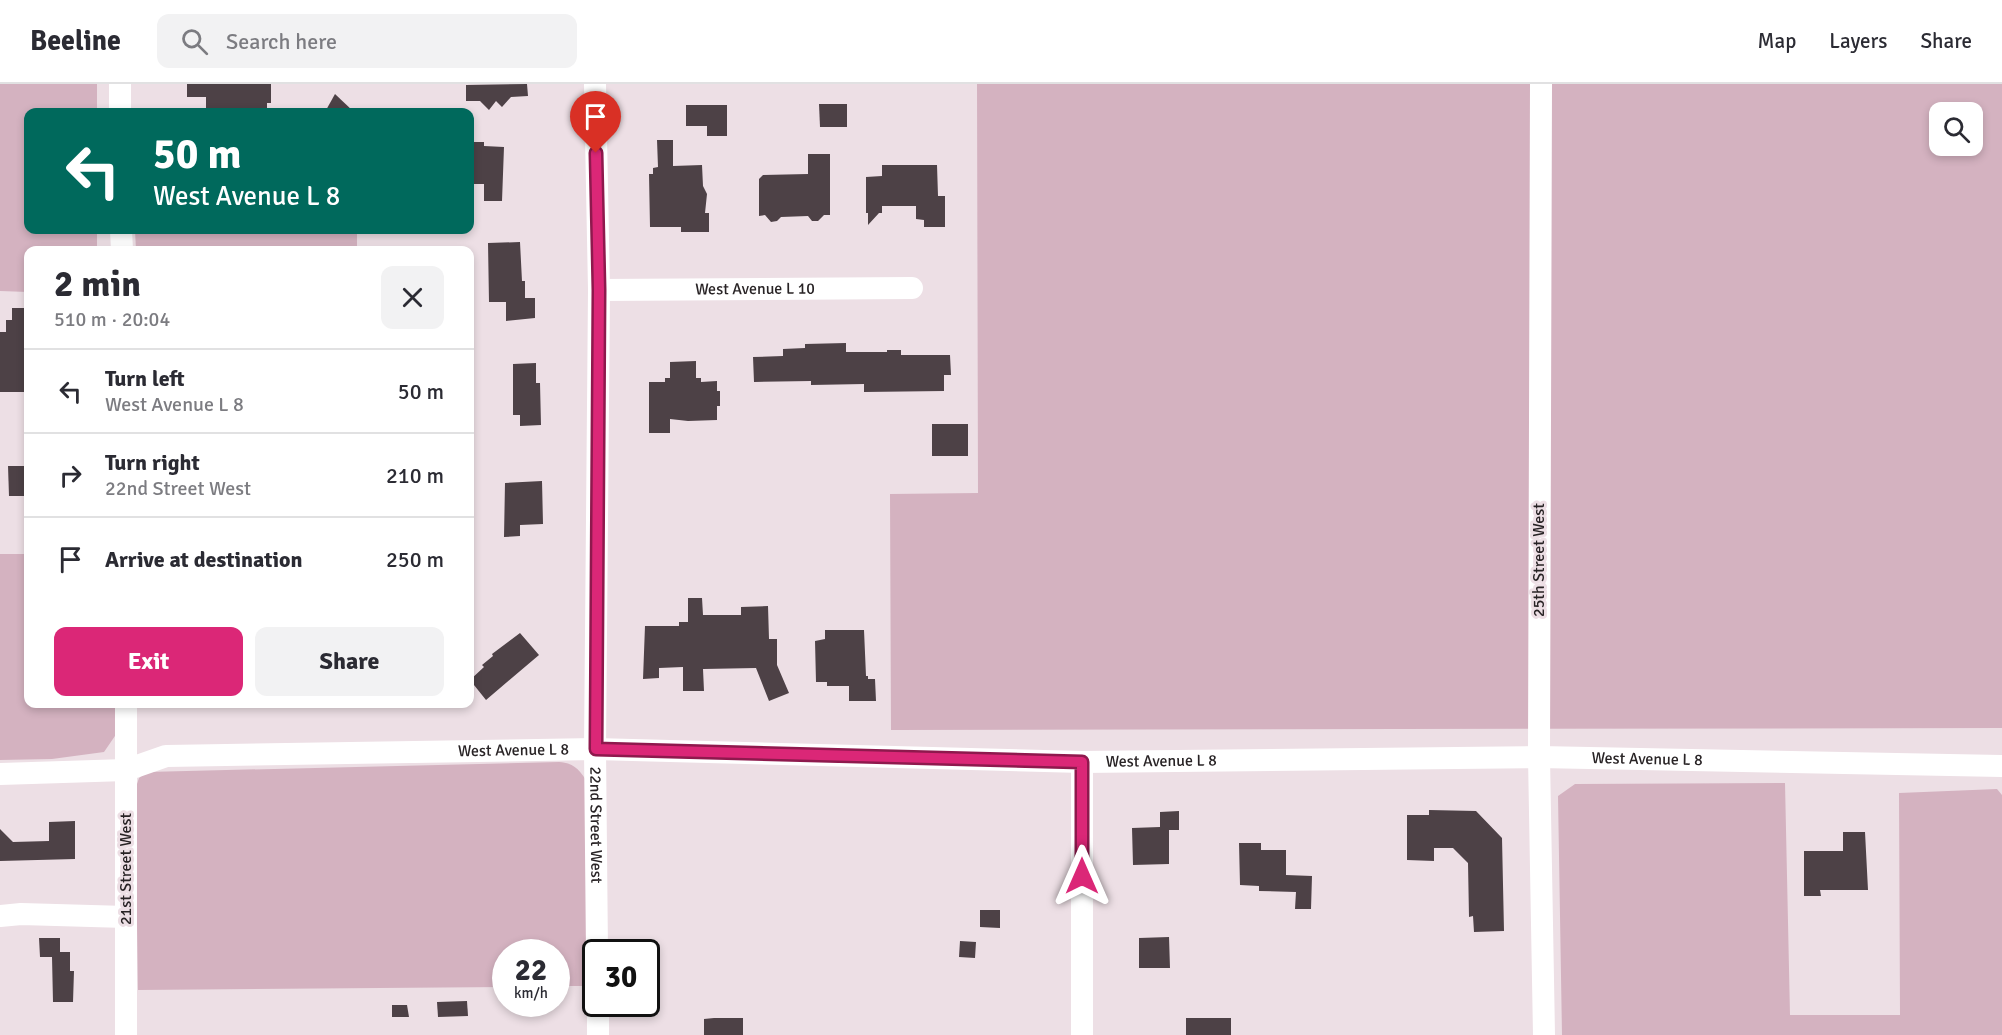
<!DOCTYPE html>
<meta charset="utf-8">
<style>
body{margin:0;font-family:Signika,sans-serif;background:#f2f2f3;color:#2b2b33;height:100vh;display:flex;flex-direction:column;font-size:22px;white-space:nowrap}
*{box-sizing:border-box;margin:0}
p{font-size:20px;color:#7c7c81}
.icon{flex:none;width:33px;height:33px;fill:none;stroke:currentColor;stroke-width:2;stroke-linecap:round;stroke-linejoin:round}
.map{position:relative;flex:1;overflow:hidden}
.details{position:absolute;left:24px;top:162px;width:450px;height:462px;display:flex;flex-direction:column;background:#fff;border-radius:12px;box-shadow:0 3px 9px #0003}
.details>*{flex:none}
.guide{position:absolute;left:24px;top:24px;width:450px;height:126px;border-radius:12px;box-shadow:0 3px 9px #0003;background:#00695c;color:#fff;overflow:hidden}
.tools{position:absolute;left:1929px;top:18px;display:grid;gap:12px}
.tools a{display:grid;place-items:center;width:54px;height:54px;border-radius:12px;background:#fff;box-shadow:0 3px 9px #0003;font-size:30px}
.speed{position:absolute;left:492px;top:855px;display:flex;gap:12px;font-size:30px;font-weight:700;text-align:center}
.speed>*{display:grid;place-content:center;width:78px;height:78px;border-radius:50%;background:#fff;box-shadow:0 3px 9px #0003;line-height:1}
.speed small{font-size:15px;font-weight:400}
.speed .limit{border:3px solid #111;border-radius:9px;background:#fff;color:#111}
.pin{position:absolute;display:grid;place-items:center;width:51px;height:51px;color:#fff;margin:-62px -26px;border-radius:50% 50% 50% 0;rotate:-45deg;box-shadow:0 0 6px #0007}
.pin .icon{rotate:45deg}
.me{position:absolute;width:66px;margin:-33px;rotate:0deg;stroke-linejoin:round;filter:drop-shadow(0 0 4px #0008)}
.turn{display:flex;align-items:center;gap:21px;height:126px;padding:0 30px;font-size:27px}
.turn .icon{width:78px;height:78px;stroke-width:2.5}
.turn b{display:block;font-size:42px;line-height:51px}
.round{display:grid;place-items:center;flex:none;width:63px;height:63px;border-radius:12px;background:#f2f2f3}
.headline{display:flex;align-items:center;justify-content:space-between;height:102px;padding:0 30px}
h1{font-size:36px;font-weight:800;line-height:45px}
.action{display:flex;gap:12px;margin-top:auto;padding:12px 30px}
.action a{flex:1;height:69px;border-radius:12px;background:#db2777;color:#fff;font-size:24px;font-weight:800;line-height:69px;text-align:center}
.action a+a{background:#f2f2f3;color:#2b2b33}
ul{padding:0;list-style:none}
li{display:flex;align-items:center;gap:18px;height:84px;padding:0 30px;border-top:2px solid #e1e1e2}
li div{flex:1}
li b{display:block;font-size:22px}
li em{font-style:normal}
header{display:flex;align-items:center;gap:36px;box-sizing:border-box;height:84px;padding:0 30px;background:#fff;border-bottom:2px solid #e1e1e2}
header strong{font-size:28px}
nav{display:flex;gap:33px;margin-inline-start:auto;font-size:21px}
.search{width:420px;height:54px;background:#f2f2f3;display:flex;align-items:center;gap:15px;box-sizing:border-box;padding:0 21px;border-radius:12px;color:#7c7c81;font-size:22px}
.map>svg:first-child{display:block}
</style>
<header>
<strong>Beeline</strong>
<div class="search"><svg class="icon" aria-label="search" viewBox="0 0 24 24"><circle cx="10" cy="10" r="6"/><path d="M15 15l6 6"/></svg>Search here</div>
<nav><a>Map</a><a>Layers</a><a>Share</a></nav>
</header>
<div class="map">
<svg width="2002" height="951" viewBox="0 0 2002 951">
<rect width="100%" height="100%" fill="#eddfe5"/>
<g fill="#d4b2c0" fill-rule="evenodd">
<path d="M0,0h97v28h-69v118h69v20h-69v42l-28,-1z"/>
<path d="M977,0h1025v644l-1111,2 -1,-236 88,-1zM1940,28h32v34h-32z"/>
<path d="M135,146h222v20h-221z"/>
<path d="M0,470h28v150h89v29l-13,19 -52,7 -52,1z"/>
<path d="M559,678c14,1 19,6 27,18l2,206h-31l-1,-34h-50l-1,35 -367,3 -3,-200 4,-12 8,-6z"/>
<path d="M1785,699l5,232h110l-1,-222 98,-4 5,6v240h-440l-4,-239 17,-12z"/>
</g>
<g fill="#4d4146">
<path d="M187,0h84v19h-4v9h-61v-15h-19z"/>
<path d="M527,0l1,12 -17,1 -9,10 -6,-6 -7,9 -9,-9h-14v-16z"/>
<path d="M335,10l19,18h-29z"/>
<path d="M819,20h28v23h-27z"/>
<path d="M686,21h41v31h-20v-10h-21z"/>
<path d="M657,56h16v26l29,-1 1,21 4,8 -2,19h4v19h-28v-5h-31l-1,-53h4v-6l5,-1z"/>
<path d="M470,58h14v4l20,1 -2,54h-18v-17h-14z"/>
<path d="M808,70h22v61h-6l-6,6h-6l-4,-5 -27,1 -4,4 -6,1 -6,-7 -6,1v-37l4,-4 45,-1z"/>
<path d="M882,81h55l1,31h7v31h-21v-7l-8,-1v-13h-34v7h-3l-11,12v-12h-2v-36l16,-1z"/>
<path d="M520,158l2,39h3v17h10v20l-29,3v-19h-17l-1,-59z"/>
<path d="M12,224h16v84h-28v-60h6v-12h6z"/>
<path d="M846,259v9h41v-2h14v5h49l1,20h-7v16l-80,1v-8l-53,1v-4l-57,1 -1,-25 30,-1v-7l22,-1v-4z"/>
<path d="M696,277v17h5v4l16,-1v10h3v15h-3v14l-29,1 -18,-2v14h-21v-51h16v-4h5v-16z"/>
<path d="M536,279v20h4l1,42 -21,1v-11h-7v-51z"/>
<rect x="932" y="340" width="36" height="32"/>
<path d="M8,382h20v30h-19z"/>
<path d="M542,397l1,43 -23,1v11l-16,1 1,-54z"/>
<path d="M688,514h14l1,17h38v-8l27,-1 1,33h8v26l12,28 -20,8 -13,-33 -53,1 1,22h-21v-24l-24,1v10l-16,1 2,-53h34v-4h9z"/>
<path d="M825,546h39l2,46h2v3h7l1,22h-27v-15h-22v-4h-11l-1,-41 10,-2z"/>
<path d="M520,549l19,22 -53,45 -16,-20 14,-13 -2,-2 11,-9 -1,-2z"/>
<path d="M1429,726l47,1 26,27 2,93 -30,1 -1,-16 -4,1 -1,-54 -15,-15h-19v13l-27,-1v-45h22z"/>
<path d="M1179,727v19h-10v34l-36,1 -1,-37 28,-1v-15z"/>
<path d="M75,737v38l-75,2v-32l13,13 36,-1v-19z"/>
<path d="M1843,748h22l3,58h-48l1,6h-17v-45h39z"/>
<path d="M1239,759h22v7h25v25l26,1 -1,33h-16l1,-17 -37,-1v-5l-19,-1z"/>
<path d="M980,826h20v18l-20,-1z"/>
<path d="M1169,853l1,31h-31v-30z"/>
<path d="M39,854h21v14h10v19h4l-1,31h-20l-1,-45h-12z"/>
<path d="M960,857l16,1 -1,16 -16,-1z"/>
<path d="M467,917l1,15 -30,1 -1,-15z"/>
<path d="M392,921h15l2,12h-17z"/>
<path d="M714,934h29v17h-39v-16z"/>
<rect x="1186" y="934" width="45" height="17"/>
</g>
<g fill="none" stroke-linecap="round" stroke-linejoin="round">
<g stroke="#fff" stroke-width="22">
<path d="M120,0v28"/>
<path id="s1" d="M595,0l4,206 -4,459 2,203"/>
<path d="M1541,0l-2,673 5,278"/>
<path d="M121,146l1,20"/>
<path id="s2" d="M599,206l313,-2"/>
<path d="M126,620v331"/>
<path id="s3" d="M0,690l126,-4 40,-14 429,-7 487,13 457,-5 463,9"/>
<path d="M0,832l21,-2 105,3"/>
<path d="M598,920v31"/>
<path d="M1082,951v-273"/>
</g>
</g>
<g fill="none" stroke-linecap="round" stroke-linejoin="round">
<defs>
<path id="route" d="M596,69l3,137 -3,459 486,13v114"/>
</defs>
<use href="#route" stroke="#8e194d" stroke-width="15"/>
<use href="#route" stroke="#db2777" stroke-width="10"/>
</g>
<g text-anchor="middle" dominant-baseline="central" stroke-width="6" stroke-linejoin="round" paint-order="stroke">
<g font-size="16" fill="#282325" stroke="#eddfe5">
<text stroke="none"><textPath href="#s2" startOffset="156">West Avenue L 10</textPath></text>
<text transform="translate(1539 476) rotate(-90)">25th Street West</text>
<text stroke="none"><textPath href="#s3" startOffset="516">West Avenue L 8</textPath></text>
<text stroke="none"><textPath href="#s3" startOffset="1650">West Avenue L 8</textPath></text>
<text stroke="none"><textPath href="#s3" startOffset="1164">West Avenue L 8</textPath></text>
<text stroke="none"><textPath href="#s1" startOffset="741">22nd Street West</textPath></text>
<text transform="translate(126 785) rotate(-90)">21st Street West</text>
</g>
</g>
</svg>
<div class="tools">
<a><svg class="icon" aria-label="search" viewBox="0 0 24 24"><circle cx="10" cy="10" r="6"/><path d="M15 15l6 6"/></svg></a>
</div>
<div class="speed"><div>22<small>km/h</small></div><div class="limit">30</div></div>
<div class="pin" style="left:596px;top:69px;background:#d93025"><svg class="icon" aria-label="arrive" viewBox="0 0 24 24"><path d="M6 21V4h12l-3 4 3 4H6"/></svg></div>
<svg class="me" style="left:1082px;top:792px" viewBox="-20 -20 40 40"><path d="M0-17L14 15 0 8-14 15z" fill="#db2777" stroke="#fff" stroke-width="4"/></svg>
<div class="guide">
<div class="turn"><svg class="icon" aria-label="left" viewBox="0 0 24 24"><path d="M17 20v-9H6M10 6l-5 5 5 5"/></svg><div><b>50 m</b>West Avenue L 8</div></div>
</div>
<section class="details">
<div class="headline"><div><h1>2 min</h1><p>510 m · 20:04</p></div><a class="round"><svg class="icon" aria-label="close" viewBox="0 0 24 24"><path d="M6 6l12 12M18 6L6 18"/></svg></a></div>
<ul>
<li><svg class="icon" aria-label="left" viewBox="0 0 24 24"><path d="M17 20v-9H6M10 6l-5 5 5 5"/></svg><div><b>Turn left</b><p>West Avenue L 8</p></div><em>50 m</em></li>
<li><svg class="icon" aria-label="right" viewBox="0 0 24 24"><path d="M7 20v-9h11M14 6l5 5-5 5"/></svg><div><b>Turn right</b><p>22nd Street West</p></div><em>210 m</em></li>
<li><svg class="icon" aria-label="arrive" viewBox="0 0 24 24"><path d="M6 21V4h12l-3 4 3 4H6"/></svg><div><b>Arrive at destination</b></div><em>250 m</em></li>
</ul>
<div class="action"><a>Exit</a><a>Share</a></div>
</section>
</div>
